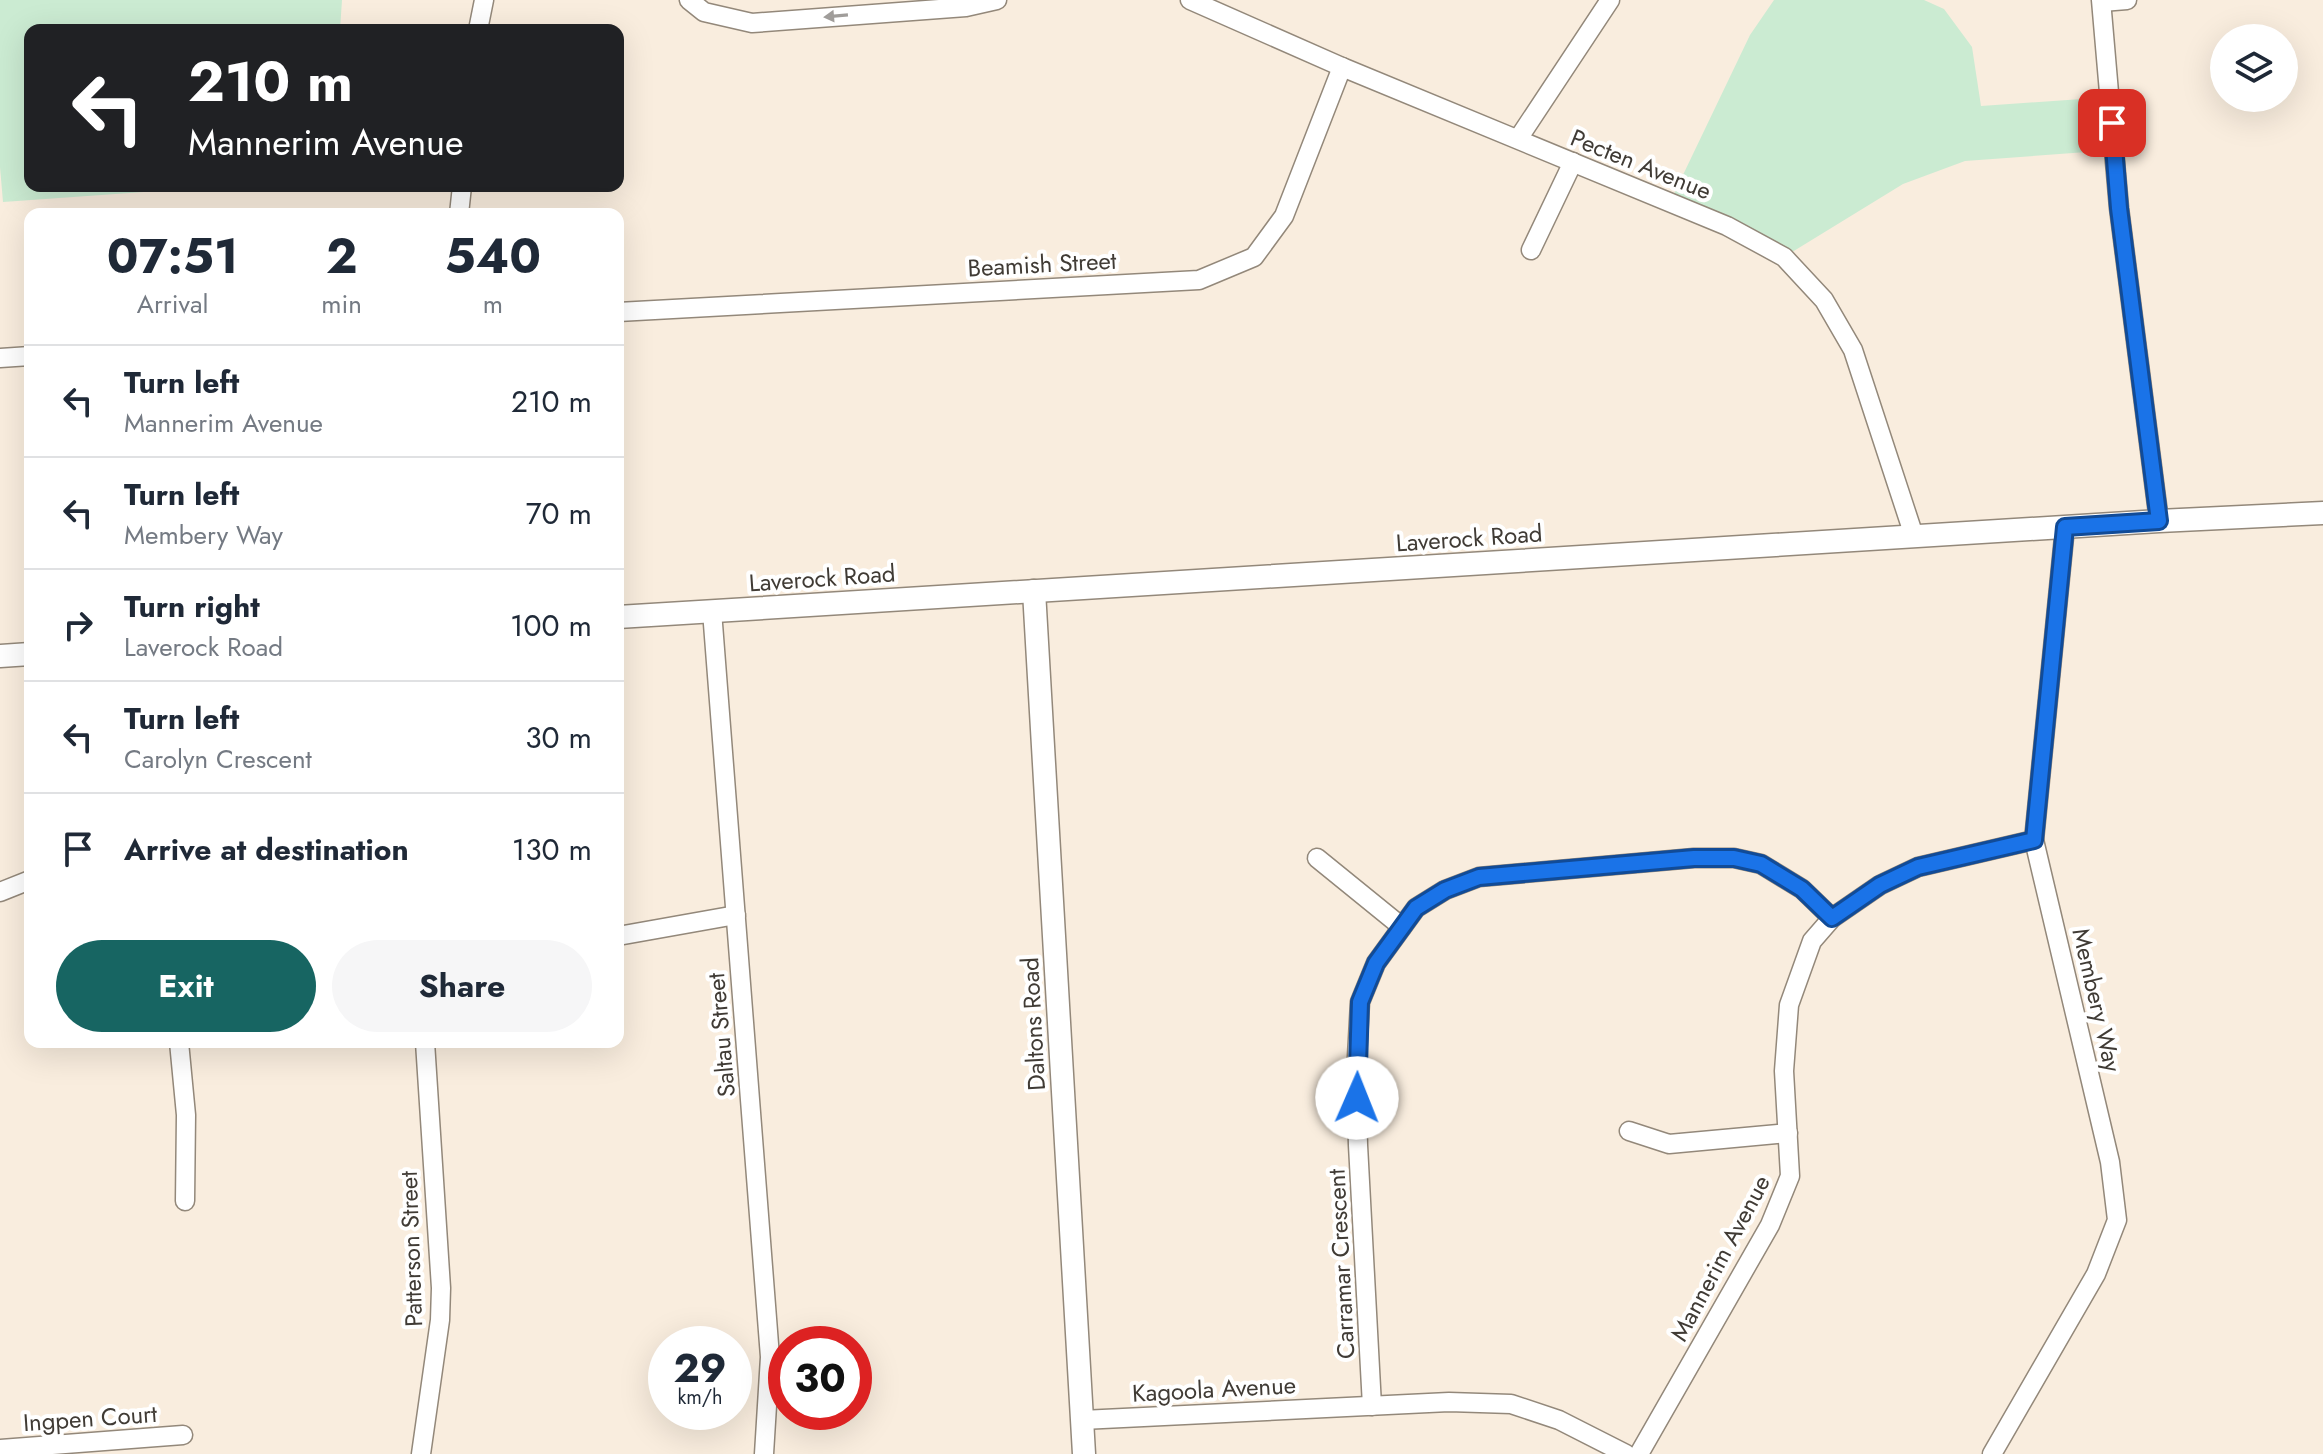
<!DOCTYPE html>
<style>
body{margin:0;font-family:Jost,sans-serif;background:#f6f6f7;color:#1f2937;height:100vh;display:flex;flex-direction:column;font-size:30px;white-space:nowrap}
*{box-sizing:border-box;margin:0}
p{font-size:26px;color:#747a83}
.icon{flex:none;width:44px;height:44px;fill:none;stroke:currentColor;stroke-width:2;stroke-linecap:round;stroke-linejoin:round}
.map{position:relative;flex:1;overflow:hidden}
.sheet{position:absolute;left:24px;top:208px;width:600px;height:840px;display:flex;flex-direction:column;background:#fff;border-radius:16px;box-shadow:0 8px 32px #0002}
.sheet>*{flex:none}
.top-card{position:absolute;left:24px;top:24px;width:600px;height:168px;border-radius:16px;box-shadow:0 8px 32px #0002;background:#202124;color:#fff;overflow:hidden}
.fabs{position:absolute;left:2210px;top:24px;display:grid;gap:16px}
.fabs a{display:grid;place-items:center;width:88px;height:88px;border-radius:50%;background:#fff;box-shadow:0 8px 32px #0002;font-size:40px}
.speed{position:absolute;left:648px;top:1326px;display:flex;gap:16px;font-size:40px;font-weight:700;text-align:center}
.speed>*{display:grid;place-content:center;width:104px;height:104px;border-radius:50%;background:#fff;box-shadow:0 8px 32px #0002;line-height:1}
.speed small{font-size:20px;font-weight:400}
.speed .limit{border:12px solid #d22;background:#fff;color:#111}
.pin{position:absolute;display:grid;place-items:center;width:68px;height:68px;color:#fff;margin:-34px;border-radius:16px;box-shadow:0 4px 12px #0006}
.me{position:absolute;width:88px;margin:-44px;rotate:1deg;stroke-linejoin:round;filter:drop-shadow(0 0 6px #0008)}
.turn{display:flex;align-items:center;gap:28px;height:168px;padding:0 32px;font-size:36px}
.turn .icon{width:104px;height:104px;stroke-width:2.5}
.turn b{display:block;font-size:56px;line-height:68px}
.eta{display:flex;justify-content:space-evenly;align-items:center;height:136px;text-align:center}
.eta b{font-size:48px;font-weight:700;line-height:56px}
.button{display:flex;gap:16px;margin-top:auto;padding:16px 32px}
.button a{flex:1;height:92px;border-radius:48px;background:#176562;color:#fff;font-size:32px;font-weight:700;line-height:92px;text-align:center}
.button a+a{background:#f6f6f7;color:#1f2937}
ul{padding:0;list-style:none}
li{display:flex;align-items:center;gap:24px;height:112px;padding:0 32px;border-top:2px solid #e0e1e3}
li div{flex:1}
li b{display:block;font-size:30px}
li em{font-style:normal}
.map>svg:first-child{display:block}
</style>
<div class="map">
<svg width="2323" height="1454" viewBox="0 0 2323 1454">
<rect width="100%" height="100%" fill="#f9edde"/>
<g fill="#cbebd2">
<path d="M0,0h342l-2,30h-310v156h198l-225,16 -3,-35z"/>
<path d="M1774,0h150l20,9 28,38 9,59 129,-9 4,53 -149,11 -62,23 -119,73 -114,-55 80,-167z"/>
</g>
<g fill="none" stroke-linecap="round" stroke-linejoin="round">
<defs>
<g id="minor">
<path d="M689,0l15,12 48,11 214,-16 31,-7"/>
<path d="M1190,0l152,67 385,159 57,31 40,43 29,50 61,186"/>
<path d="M2101,0l18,208 40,313"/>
<path d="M2102,2l25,-2"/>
<path d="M478,30l6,-30"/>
<path d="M1518,139l92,-139"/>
<path d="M459,214l3,-28"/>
<path d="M1531,250l42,-88"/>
<path d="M618,312l581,-32 55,-23 30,-41 58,-149"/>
<path d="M0,358l30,-2"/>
<path d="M712,611l58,746 -6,97"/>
<path d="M1317,858l85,69"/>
<path d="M0,892l30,-12"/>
<path d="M618,936l118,-21"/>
<path d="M179,1042l7,73 -1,86"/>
<path d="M1629,1131l40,13 119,-11"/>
<path d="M1372,1406l-14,-261 -2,-71 4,-72 16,-39 40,-55 29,-18 34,-13 215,-19h40l27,6 41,25 30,29"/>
<path d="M1082,1420l367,-18 62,2 48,16 67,34"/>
<path d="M0,1449l183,-14"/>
<path d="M421,1454l19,-134 1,-32 -16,-246"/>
<path d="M1639,1454l131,-229 20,-49 -6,-105 5,-66 23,-64 20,-23 48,-33 38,-18 116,-27"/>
<path d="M1992,1454l104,-180 21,-54 -7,-58 -76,-322 31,-313"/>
</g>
<g id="tertiary">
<path d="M1034,591l50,863"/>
<path d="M618,617l1541,-96 164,-8"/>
<path d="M0,656l30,-2"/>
</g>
</defs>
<use href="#minor" stroke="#93887a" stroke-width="21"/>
<use href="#tertiary" stroke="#93887a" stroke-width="25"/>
<use href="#minor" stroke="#fff" stroke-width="18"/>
<use href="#tertiary" stroke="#fff" stroke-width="22"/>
</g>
<defs><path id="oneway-solid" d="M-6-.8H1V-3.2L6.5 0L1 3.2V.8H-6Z" transform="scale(2)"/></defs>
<use fill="#a09d9a" href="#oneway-solid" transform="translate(836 16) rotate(175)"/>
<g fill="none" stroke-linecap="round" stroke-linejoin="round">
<defs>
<path id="route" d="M1357,1098l3,-96 16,-39 40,-55 29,-18 34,-13 215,-19h40l27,6 41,25 30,29 48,-33 38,-18 116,-27 31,-313 94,-6 -40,-313 -7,-85"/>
</defs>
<use href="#route" stroke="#114b97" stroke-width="20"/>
<use href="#route" stroke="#1a73e8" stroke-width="14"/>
</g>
<g text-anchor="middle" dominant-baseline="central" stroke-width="8" stroke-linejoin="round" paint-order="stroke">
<g font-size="24" fill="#403b35" stroke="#fff">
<text transform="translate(1641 164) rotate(22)">Pecten Avenue</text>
<text transform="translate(1042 264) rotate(-3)">Beamish Street</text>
<text transform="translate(1469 538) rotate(-4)">Laverock Road</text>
<text transform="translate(822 578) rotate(-4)">Laverock Road</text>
<text transform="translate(2097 1000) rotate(77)">Membery Way</text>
<text transform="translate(1033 1024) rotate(-93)">Daltons Road</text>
<text transform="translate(721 1035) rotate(-95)">Saltau Street</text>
<text transform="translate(411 1249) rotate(-92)">Patterson Street</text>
<text transform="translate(1720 1258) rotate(-62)">Mannerim Avenue</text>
<text transform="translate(1341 1264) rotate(-93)">Carramar Crescent</text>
<text transform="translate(1214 1389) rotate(-3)">Kagoola Avenue</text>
<text transform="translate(90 1418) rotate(-4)">Ingpen Court</text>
</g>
</g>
</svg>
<div class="fabs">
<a><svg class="icon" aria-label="layers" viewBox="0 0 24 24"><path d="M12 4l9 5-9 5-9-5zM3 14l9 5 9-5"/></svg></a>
</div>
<div class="speed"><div>29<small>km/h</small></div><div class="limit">30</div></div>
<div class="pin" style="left:2112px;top:123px;background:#d93025"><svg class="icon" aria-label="arrive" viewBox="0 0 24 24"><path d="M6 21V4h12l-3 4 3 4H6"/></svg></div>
<svg class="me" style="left:1357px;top:1098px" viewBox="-20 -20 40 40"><circle r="19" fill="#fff"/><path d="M0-13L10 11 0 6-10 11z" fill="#1a73e8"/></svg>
<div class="top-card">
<div class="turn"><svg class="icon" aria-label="left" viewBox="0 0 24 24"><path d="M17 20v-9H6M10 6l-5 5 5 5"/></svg><div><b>210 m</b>Mannerim Avenue</div></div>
</div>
<section class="sheet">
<div class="eta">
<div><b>07:51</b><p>Arrival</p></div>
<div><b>2</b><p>min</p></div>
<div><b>540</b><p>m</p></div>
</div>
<ul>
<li><svg class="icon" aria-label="left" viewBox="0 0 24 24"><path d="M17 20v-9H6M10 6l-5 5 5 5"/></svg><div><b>Turn left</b><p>Mannerim Avenue</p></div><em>210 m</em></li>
<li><svg class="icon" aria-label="left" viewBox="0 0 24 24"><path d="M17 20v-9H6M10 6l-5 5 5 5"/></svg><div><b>Turn left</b><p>Membery Way</p></div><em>70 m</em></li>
<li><svg class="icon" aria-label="right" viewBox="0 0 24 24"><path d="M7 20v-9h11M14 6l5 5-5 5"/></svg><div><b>Turn right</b><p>Laverock Road</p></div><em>100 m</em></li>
<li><svg class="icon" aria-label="left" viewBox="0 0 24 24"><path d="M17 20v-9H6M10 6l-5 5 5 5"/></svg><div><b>Turn left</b><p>Carolyn Crescent</p></div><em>30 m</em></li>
<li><svg class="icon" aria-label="arrive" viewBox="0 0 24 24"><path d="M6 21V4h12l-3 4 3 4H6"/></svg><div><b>Arrive at destination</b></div><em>130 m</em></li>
</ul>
<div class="button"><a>Exit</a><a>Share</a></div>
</section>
</div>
